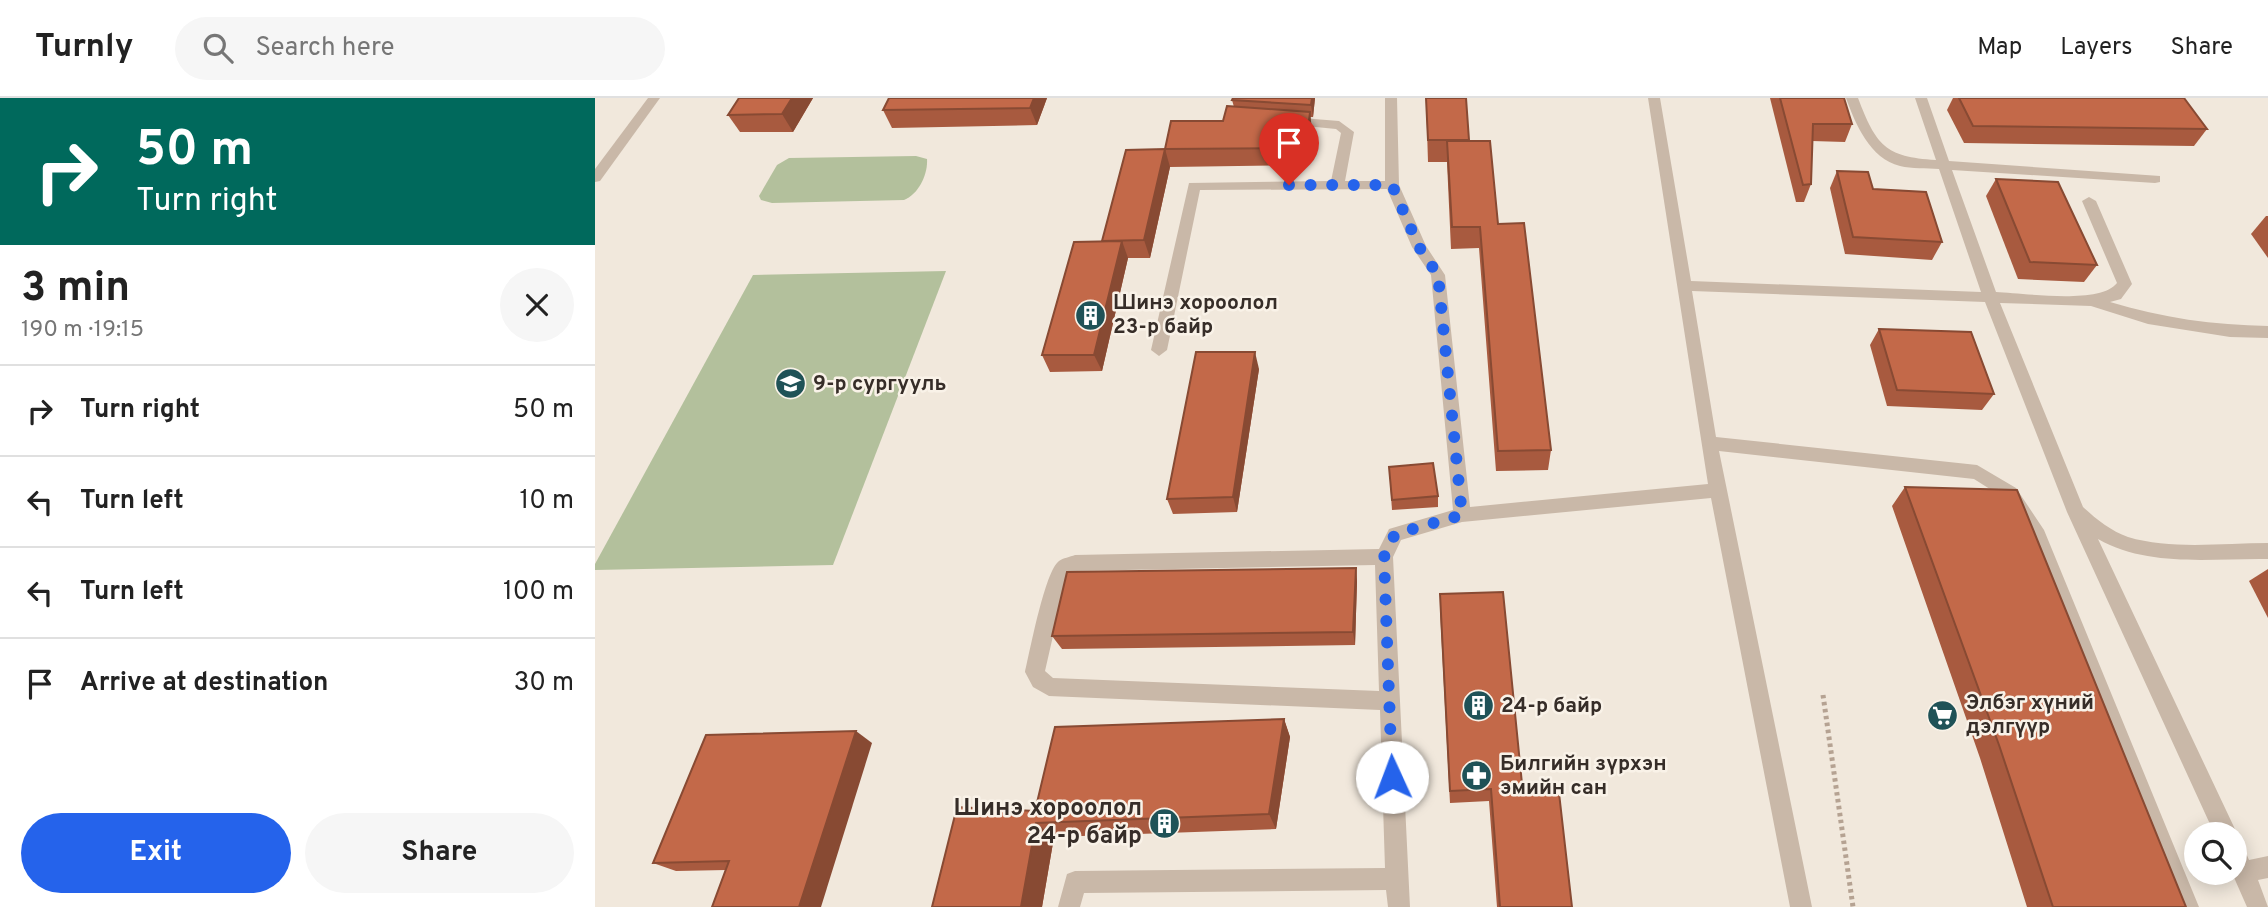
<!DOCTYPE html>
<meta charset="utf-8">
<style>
body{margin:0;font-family:Overpass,sans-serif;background:#f6f6f6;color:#222;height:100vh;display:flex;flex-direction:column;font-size:26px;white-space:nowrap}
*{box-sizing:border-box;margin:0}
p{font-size:23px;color:#767676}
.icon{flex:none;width:38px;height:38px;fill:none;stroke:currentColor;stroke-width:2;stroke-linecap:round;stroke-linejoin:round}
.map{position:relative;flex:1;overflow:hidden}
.panel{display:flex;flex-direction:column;background:#fff;width:595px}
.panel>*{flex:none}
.banner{background:#00695c;color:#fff;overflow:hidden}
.buttons{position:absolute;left:1589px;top:724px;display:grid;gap:14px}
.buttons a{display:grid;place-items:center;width:63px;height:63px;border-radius:50%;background:#fff;box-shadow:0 4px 18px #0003;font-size:35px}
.pin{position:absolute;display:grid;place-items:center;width:60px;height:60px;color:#fff;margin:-72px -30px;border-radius:50% 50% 50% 0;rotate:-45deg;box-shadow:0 0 7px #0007}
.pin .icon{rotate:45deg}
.me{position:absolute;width:77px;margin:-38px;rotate:358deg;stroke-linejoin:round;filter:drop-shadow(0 0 5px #0008)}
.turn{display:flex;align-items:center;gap:24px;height:147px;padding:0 21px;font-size:32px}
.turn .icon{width:91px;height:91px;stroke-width:2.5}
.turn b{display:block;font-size:49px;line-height:60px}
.round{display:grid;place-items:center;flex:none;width:74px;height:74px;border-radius:37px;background:#f6f6f6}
.summary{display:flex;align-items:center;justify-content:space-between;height:119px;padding:0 21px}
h1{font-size:42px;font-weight:700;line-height:52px}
.cta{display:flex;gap:14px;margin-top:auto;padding:14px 21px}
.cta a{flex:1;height:80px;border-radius:42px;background:#2563eb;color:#fff;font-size:28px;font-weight:700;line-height:80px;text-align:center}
.cta a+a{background:#f6f6f6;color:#222}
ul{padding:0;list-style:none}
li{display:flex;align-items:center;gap:21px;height:91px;padding:0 21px;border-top:2px solid #e0e0e0}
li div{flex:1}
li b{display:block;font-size:26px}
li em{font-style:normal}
header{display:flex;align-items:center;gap:42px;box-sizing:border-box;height:98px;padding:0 35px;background:#fff;border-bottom:2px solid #e0e0e0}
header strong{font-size:33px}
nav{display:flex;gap:38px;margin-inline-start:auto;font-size:24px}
.search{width:490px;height:63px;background:#f6f6f6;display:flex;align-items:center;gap:18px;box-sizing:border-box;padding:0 24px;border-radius:38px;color:#767676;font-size:26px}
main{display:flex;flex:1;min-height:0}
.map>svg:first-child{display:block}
</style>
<header>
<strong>Turnly</strong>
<div class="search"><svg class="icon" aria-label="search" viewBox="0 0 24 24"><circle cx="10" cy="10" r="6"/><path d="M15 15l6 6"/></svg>Search here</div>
<nav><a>Map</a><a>Layers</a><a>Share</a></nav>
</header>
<main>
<section class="panel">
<div class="banner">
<div class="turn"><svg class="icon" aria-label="right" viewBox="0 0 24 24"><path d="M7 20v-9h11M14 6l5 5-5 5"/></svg><div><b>50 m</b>Turn right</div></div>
</div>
<div class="summary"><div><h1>3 min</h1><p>190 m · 19:15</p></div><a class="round"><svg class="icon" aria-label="close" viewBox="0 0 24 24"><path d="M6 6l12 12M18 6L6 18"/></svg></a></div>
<ul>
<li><svg class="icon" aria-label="right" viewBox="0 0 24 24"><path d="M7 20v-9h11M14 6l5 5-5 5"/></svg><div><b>Turn right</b></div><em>50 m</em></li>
<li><svg class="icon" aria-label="left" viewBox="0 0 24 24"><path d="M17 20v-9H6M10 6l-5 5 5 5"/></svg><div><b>Turn left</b></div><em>10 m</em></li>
<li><svg class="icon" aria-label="left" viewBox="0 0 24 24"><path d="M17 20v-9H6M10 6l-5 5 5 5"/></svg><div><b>Turn left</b></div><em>100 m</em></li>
<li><svg class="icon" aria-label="arrive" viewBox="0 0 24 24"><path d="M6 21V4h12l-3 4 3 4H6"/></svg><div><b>Arrive at destination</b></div><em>30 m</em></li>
</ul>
<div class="cta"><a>Exit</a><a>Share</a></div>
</section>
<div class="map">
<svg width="1673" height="809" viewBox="0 0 1673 809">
<rect width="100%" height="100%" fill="#f1e8dc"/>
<g fill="#b3c09c">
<path d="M321,58l11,3c1,15 -8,35 -23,41l-132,3 -11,-3 -2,-4 18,-31 12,-7z"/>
<path d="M351,173l-113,294 -238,5v-6l158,-289z"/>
</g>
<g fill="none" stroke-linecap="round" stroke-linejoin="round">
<path stroke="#b5a292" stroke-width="5" stroke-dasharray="3.5 3.5" stroke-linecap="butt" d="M1228,597l30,212"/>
<g fill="#c9b8a8" fill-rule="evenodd">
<path d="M53,0h12l-60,83 -5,1v-13z"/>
<path d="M790,0h12l2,87 27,61 19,29 25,232 238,-23 -60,-386h12l31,183 290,11 -42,-123c-13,-1 -27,0 -39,-3 -30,-7 -45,-43 -54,-68h12c18,47 27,59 78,62l-21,-62h12l22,63 211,15v6l-5,1 -203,-13 44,122c28,1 104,13 121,-9l-35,-82 7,-4 7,4 36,83 -11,15 -11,3c52,16 104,23 158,24v12l-38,-1 -82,-13 -57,-18 -91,-3 83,204c13,12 28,24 45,30 43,13 95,6 140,6v16c-56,-1 -119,9 -170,-20l136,288 3,8 -2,5v-5h-20l-148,-323 -82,-210 -293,-11 24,146 261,28 39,23 28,42 155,377h-22l-150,-373 -23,-36 -30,-19 -255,-28 93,456h-22l-79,-409 -249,24 -61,18 -8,17 17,350h-22l-2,-17 -302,3 -4,14h-22l9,-33 8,-3 310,-3 -5,-158 -331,-14 -16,-9 -8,-15c5,-21 20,-101 34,-111 4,-3 11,-4 16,-6l304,-6 10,-20 64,-19 -22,-235 -19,-28 -25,-58 -187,1 -33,160 -8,6 -8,-6 38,-167 142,-2 10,-48 -5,-4 -51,-5 -2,-3 6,-4 50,4 15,11 -9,49h40zM780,467l4,126 -326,-13 -8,-7 21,-92 10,-8z"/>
<path d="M1640,745l8,3 6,14 19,-4v22l-10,2 10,27h-21l-15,-34h3z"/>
</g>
</g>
<g fill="#a85a3f">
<path d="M144,0h74l-20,34h-53l-12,-17z"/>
<path d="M452,0l-10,27 -145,3 -9,-18z"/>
<path d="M720,0l-2,19h-3l2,13 -4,35 -138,2 -20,91h-22l-26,113 -52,1 -8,-17 60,-113 63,-93 58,-28 11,-14 -2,-7z"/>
<path d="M831,0h40l3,43 29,83 53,226 -3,20 -52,1 -17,-223 -28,1 -4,-87h-19z"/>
<path d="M1175,0h74l8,26 -7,18 -33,-1 -1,43 -7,18h-8z"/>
<path d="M1358,0h231l23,31 -13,17 -230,-3 -17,-33z"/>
<path d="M1242,73l36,18 69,53 -10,18 -87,-6 -15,-66z"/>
<path d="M1401,81l101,86 -13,17 -66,-3 -32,-83z"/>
<path d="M1671,118h2v42l-17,-24z"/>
<path d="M1284,231l115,65 -12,16 -95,-4 -17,-61z"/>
<path d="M664,271l-22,143 -64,2 -6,-15z"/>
<path d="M794,369l49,29v11l-46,3z"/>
<path d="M1310,389l281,420h-159l-47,-149 -88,-252z"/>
<path d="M761,470l1,14 -2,63 -293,4 -10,-13z"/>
<path d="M1673,471v49l-19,-37z"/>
<path d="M845,496l83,200 49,113h-75l-8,-106 -39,2 -10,-192z"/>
<path d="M689,621l6,18 -14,92 -222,8 -12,70h-110l103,-96z"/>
<path d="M277,645l-146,127 -50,1 -23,-8z"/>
</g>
<g fill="#884a33">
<path d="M197,0h21l-20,34 -11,-18z"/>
<path d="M439,0h13l-10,27 -7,-17z"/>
<path d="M717,0h3l-2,19 -2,-12z"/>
<path d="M715,14l2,18 -4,35 -2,-17z"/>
<path d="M570,51l5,18 -20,91 -6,-18z"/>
<path d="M527,143l6,17 -26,113 -8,-16z"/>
<path d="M660,254l4,17 -22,143 -4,-15z"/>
<path d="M761,470l1,14 -2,63 -2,-13z"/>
<path d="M689,621l6,18 -14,92 -7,-15z"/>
<path d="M261,633l16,12 -51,164h-22z"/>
<path d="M441,725l18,14 -12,70h-21z"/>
</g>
<g fill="#c36949" stroke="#884a33" stroke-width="2">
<path d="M144,0h53l-10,16 -54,1z"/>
<path d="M294,0h145l-4,10 -147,2z"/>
<path d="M638,0h79l-1,7 -79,-5z"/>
<path d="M831,0h40l3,42h-41z"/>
<path d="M1185,0h64l8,26h-39l-2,60 -8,1z"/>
<path d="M1364,0h225l23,31 -234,-3z"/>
<path d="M632,8l83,6 -4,36 -141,1 6,-28h52z"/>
<path d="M852,43h43l8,83 26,-1 27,227 -53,1 -18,-224h-28z"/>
<path d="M570,51l-21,91 -42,1 24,-91z"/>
<path d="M1242,73l31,1 5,17 53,3 16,50 -89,-5z"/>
<path d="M1401,81l62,3 39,83 -67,-3z"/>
<path d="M527,143l-28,114h-52l32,-113z"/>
<path d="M1284,231l92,3 23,62 -97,-4z"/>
<path d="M601,254h59l-22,145 -66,2z"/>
<path d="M838,365l5,33 -46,4 -3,-33z"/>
<path d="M1310,389l112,3 169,417h-133l-54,-162z"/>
<path d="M761,470l-3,64 -301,4 15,-64z"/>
<path d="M908,494l20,202 36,-1 13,114h-72l-9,-118 -41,2 -10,-197z"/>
<path d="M689,621l-15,95 -233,9 -15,84h-89l25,-100 78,4 20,-84z"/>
<path d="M261,633l-57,176h-87l17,-46 -76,2 53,-128z"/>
</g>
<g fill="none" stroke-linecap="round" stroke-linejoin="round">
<path stroke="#2563eb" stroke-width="12" stroke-dasharray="0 21.6" d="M694,87h103l27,62 19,28 24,240 -67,19 -11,23 8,220"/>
</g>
<defs>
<symbol id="building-disc" viewBox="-11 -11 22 22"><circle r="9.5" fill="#1f5257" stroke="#f9f2e8"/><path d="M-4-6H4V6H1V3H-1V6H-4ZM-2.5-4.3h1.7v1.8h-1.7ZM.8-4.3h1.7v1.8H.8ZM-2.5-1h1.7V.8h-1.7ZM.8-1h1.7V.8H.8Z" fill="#fff"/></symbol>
<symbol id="school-disc" viewBox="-11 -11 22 22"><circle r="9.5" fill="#1f5257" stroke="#f9f2e8"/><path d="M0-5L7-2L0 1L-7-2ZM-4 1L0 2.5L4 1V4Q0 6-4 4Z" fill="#fff"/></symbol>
<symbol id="supermarket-disc" viewBox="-11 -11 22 22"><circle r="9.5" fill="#1f5257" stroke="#f9f2e8"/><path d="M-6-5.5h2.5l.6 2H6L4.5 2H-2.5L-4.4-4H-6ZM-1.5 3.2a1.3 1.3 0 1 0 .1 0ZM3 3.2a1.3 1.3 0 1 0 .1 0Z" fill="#fff"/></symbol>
<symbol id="pharmacy-disc" viewBox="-11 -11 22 22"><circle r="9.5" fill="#1f5257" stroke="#f9f2e8"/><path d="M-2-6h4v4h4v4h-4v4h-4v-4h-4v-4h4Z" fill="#fff"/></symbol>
</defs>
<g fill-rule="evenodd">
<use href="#building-disc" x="478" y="200" width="35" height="35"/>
<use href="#school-disc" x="178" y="268" width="35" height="35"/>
<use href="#building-disc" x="866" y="590" width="35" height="35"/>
<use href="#supermarket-disc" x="1330" y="600" width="35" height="35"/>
<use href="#pharmacy-disc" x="864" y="660" width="35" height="35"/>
<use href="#building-disc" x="552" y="708" width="35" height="35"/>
</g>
<g text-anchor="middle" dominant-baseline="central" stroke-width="5" stroke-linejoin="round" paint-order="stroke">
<g font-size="21" font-weight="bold" fill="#362d28" stroke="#f9f2e8" text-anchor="start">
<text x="518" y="205">Шинэ хороолол<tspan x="518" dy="24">23-р байр</tspan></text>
<text x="218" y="286">9-р сургууль</text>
<text x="1371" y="605">Элбэг хүний<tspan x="1371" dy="24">дэлгүүр</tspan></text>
<text x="906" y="608">24-р байр</text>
<text x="905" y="666">Билгийн зүрхэн<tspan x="905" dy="24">эмийн сан</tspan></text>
</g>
<g font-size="24" font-weight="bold" fill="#362d28" stroke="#f9f2e8" text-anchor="end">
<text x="547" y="711">Шинэ хороолол<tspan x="547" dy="28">24-р байр</tspan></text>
</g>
</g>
</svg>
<div class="buttons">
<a><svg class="icon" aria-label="search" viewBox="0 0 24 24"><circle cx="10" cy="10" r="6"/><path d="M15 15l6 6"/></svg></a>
</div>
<div class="pin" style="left:694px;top:87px;background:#d93025"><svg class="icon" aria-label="arrive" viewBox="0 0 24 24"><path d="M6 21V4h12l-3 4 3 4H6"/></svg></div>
<svg class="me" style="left:797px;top:679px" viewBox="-20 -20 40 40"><circle r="19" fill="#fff"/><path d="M0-13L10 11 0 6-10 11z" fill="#2563eb"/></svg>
</div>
</main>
